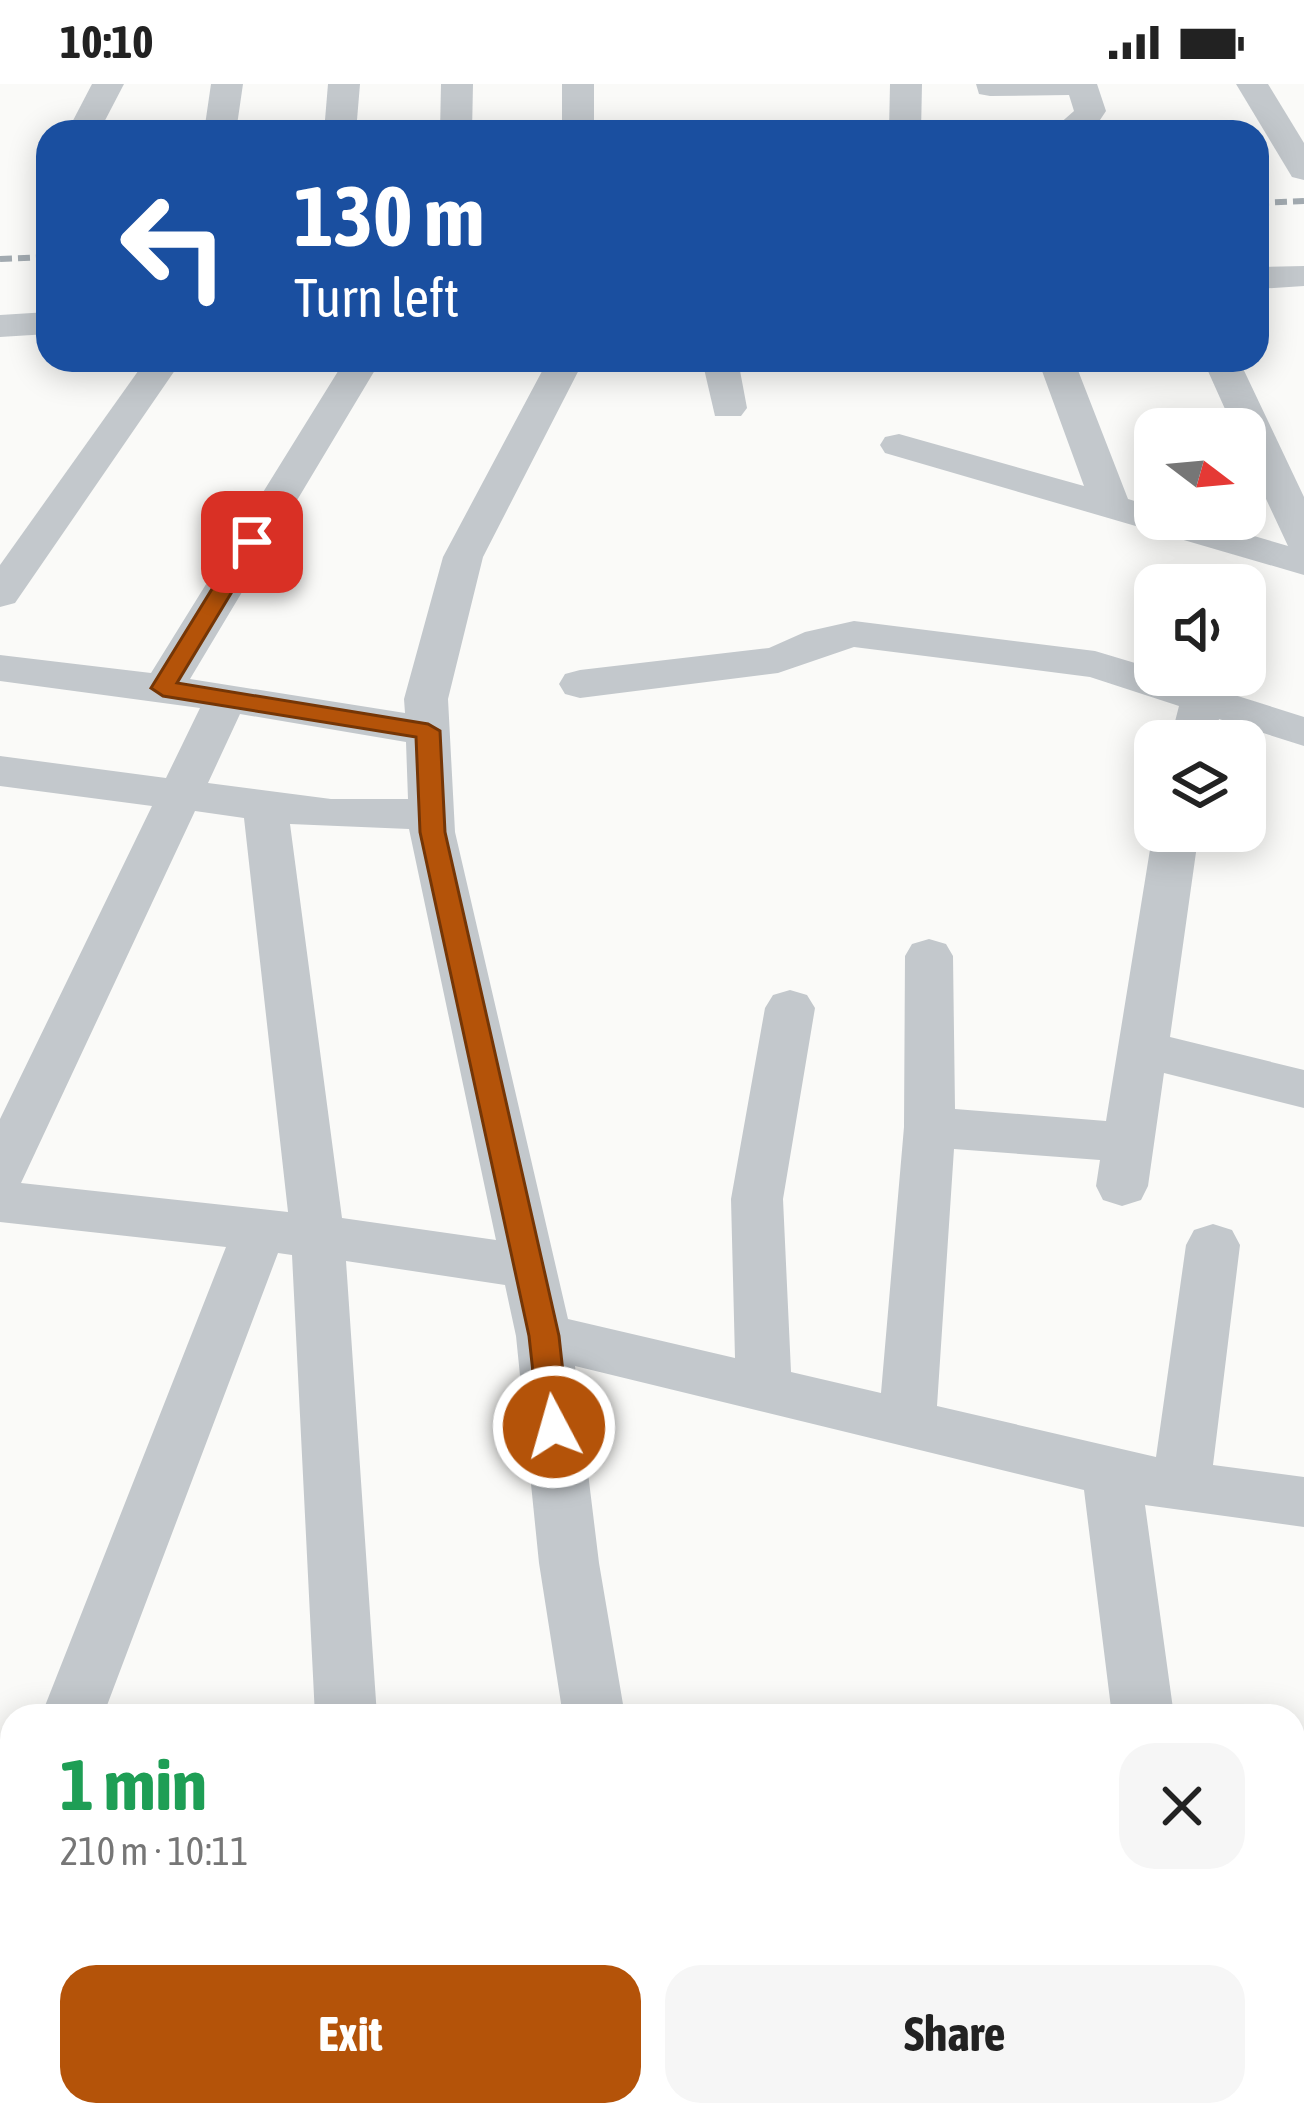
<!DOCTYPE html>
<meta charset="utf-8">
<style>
body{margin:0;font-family:"Asap Condensed",sans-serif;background:#f6f6f6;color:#222;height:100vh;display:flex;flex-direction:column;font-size:45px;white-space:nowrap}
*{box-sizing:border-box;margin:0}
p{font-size:39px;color:#767676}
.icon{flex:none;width:66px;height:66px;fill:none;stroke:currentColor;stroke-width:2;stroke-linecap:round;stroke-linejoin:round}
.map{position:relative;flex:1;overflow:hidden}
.sheet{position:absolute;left:0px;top:1620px;width:1305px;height:423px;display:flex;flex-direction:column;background:#fff;border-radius:36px 36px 0 0;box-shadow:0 6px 30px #0003}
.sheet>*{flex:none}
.hud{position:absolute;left:36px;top:36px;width:1233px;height:252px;border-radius:36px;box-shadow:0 6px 30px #0003;background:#1a4fa0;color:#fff;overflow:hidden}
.needle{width:78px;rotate:106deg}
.controls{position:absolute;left:1134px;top:324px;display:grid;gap:24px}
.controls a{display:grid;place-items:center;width:132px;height:132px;border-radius:24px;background:#fff;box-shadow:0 6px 30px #0003;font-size:60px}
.pin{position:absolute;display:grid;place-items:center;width:102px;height:102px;color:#fff;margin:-51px;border-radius:24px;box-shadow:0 6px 18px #0006}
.me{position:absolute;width:132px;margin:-66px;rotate:354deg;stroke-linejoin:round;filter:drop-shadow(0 0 9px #0008)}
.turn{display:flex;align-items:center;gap:42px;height:252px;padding:0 60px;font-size:54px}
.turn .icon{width:156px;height:156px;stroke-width:2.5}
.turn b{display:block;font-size:84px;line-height:102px}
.round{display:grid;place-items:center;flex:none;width:126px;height:126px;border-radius:36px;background:#f6f6f6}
.summary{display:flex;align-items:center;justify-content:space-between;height:204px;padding:0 60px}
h1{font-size:72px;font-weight:700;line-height:90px;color:#1e9e55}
.cta{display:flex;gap:24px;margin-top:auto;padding:24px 60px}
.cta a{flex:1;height:138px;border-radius:36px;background:#b45309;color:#fff;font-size:48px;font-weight:700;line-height:138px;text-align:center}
.cta a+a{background:#f6f6f6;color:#222}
.status{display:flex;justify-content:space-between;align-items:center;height:84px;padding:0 60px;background:#fff;direction:ltr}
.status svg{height:33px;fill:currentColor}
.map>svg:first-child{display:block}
</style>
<div class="status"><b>10:10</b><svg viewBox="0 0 49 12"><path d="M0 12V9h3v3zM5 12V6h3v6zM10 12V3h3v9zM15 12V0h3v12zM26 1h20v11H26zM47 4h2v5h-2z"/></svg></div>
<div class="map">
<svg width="1304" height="2041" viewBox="0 0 1304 2041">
<rect width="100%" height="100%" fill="#fafaf8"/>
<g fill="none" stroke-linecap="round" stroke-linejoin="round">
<g fill="#c3c8cc" fill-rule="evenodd">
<path d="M92,0h32l-25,48h-32z"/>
<path d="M211,0h32l-7,48h-32z"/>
<path d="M328,0h32l-4,48h-32z"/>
<path d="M441,0h32l-1,48h-32z"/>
<rect x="562" y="0" width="32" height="48"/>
<path d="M890,0h32l-1,48h-32z"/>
<path d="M976,0h121l9,27 -14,21h-42l24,-21 -5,-16 -79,1 -11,-2z"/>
<path d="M1236,0h32l36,59v37l-12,-3z"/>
<path d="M1304,182v20l-47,3v-22z"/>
<path d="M48,228v22l-48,3v-22z"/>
<path d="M146,276h36l-167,243 -15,4v-42z"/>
<path d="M345,276h36l-191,319 215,34 -1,-14 39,-142 105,-197h36l-101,197 -35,142 7,133 113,487 167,39 -4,-159 34,-191 8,-13 17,-5 17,5 8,13 -32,191 8,173 90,21 23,-266 1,-171 7,-12 17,-5 17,5 7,12 2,153 151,12 47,-290h46l-29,206 134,33v38l-140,-35 -16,113 -7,14 -19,6 -19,-6 -7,-14 4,-26 -146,-11 -17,257 219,51 30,-212 8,-15 19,-6 19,6 8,15 -27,220 91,12v50l-159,-22 29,211h-62l-28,-226 -509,-124 24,197 26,153h-62l-24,-153 -23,-227 -11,-51 -159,-24 31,455h-62l-23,-461 -14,-2 -175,463h-62l185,-469 -226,-25v-103l152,-313 -152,-20v-30l166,22 34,-70 -200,-27v-26l151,18zM240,630l166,28 2,57h-77l-123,-16zM195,727l49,7 44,394 -267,-29zM290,740l119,5 87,411 -154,-22z"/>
<path d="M702,276h36l9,48 -6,8h-26z"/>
<path d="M1038,276h36l54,139 27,8v12h41l92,27 -43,-92v-25h-11l-31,-69h36l65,137v78l-419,-122 -5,-8 5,-8 14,-3 185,52z"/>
<path d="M854,537l241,30 60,18v6l31,4 1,-4h42l-4,17 79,25v29l-85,-27 -5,22h-44l9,-35 -89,-29 -236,-30 -76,26 -198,25 -15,-4 -6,-10 6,-10 15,-4 189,-22 36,-16z"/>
<path d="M12,1756v91l-12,5v-91z"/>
<path d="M1293,1996l11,1v44h-48l-4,-10h41z"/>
<path d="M233,2031h71l-4,10h-71z"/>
<path d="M342,2031h70l1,10h-70z"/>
<path d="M625,2031h70l2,10h-70z"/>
<path d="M1161,2031h70l1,10h-70z"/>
</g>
<g stroke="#a2aab0" stroke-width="6" stroke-dasharray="12 6" stroke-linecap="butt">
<path d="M1257,119l47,-2"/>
<path d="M0,175l48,-2"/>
</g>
</g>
<path fill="#b45309" stroke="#753606" stroke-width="3" d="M252,452l10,6 -85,141 251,41 12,7 5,101 114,504 10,91 -4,9 -11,4 -11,-4 -4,-9 -10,-91 -109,-504 -4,-95 -253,-41 -12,-8 90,-146z"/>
</svg>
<div class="controls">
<a><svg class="needle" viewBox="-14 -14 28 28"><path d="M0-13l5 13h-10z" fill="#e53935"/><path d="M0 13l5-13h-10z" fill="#767676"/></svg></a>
<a><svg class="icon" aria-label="sound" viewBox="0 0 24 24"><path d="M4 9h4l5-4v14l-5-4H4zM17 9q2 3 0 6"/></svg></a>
<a><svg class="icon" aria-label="layers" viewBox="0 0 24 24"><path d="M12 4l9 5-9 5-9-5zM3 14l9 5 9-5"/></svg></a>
</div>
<div class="pin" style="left:252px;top:458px;background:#d93025"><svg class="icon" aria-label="arrive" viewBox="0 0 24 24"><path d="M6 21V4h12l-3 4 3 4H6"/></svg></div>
<svg class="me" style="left:554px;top:1343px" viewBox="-20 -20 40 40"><circle r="17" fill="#b45309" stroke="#fff" stroke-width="3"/><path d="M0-11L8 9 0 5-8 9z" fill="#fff"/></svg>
<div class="hud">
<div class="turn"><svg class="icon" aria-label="left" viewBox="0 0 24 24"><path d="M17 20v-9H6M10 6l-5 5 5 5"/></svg><div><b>130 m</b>Turn left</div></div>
</div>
<section class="sheet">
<div class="summary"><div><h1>1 min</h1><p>210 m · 10:11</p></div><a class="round"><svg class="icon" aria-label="close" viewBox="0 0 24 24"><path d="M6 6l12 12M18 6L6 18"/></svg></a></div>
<div class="cta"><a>Exit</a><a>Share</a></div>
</section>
</div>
